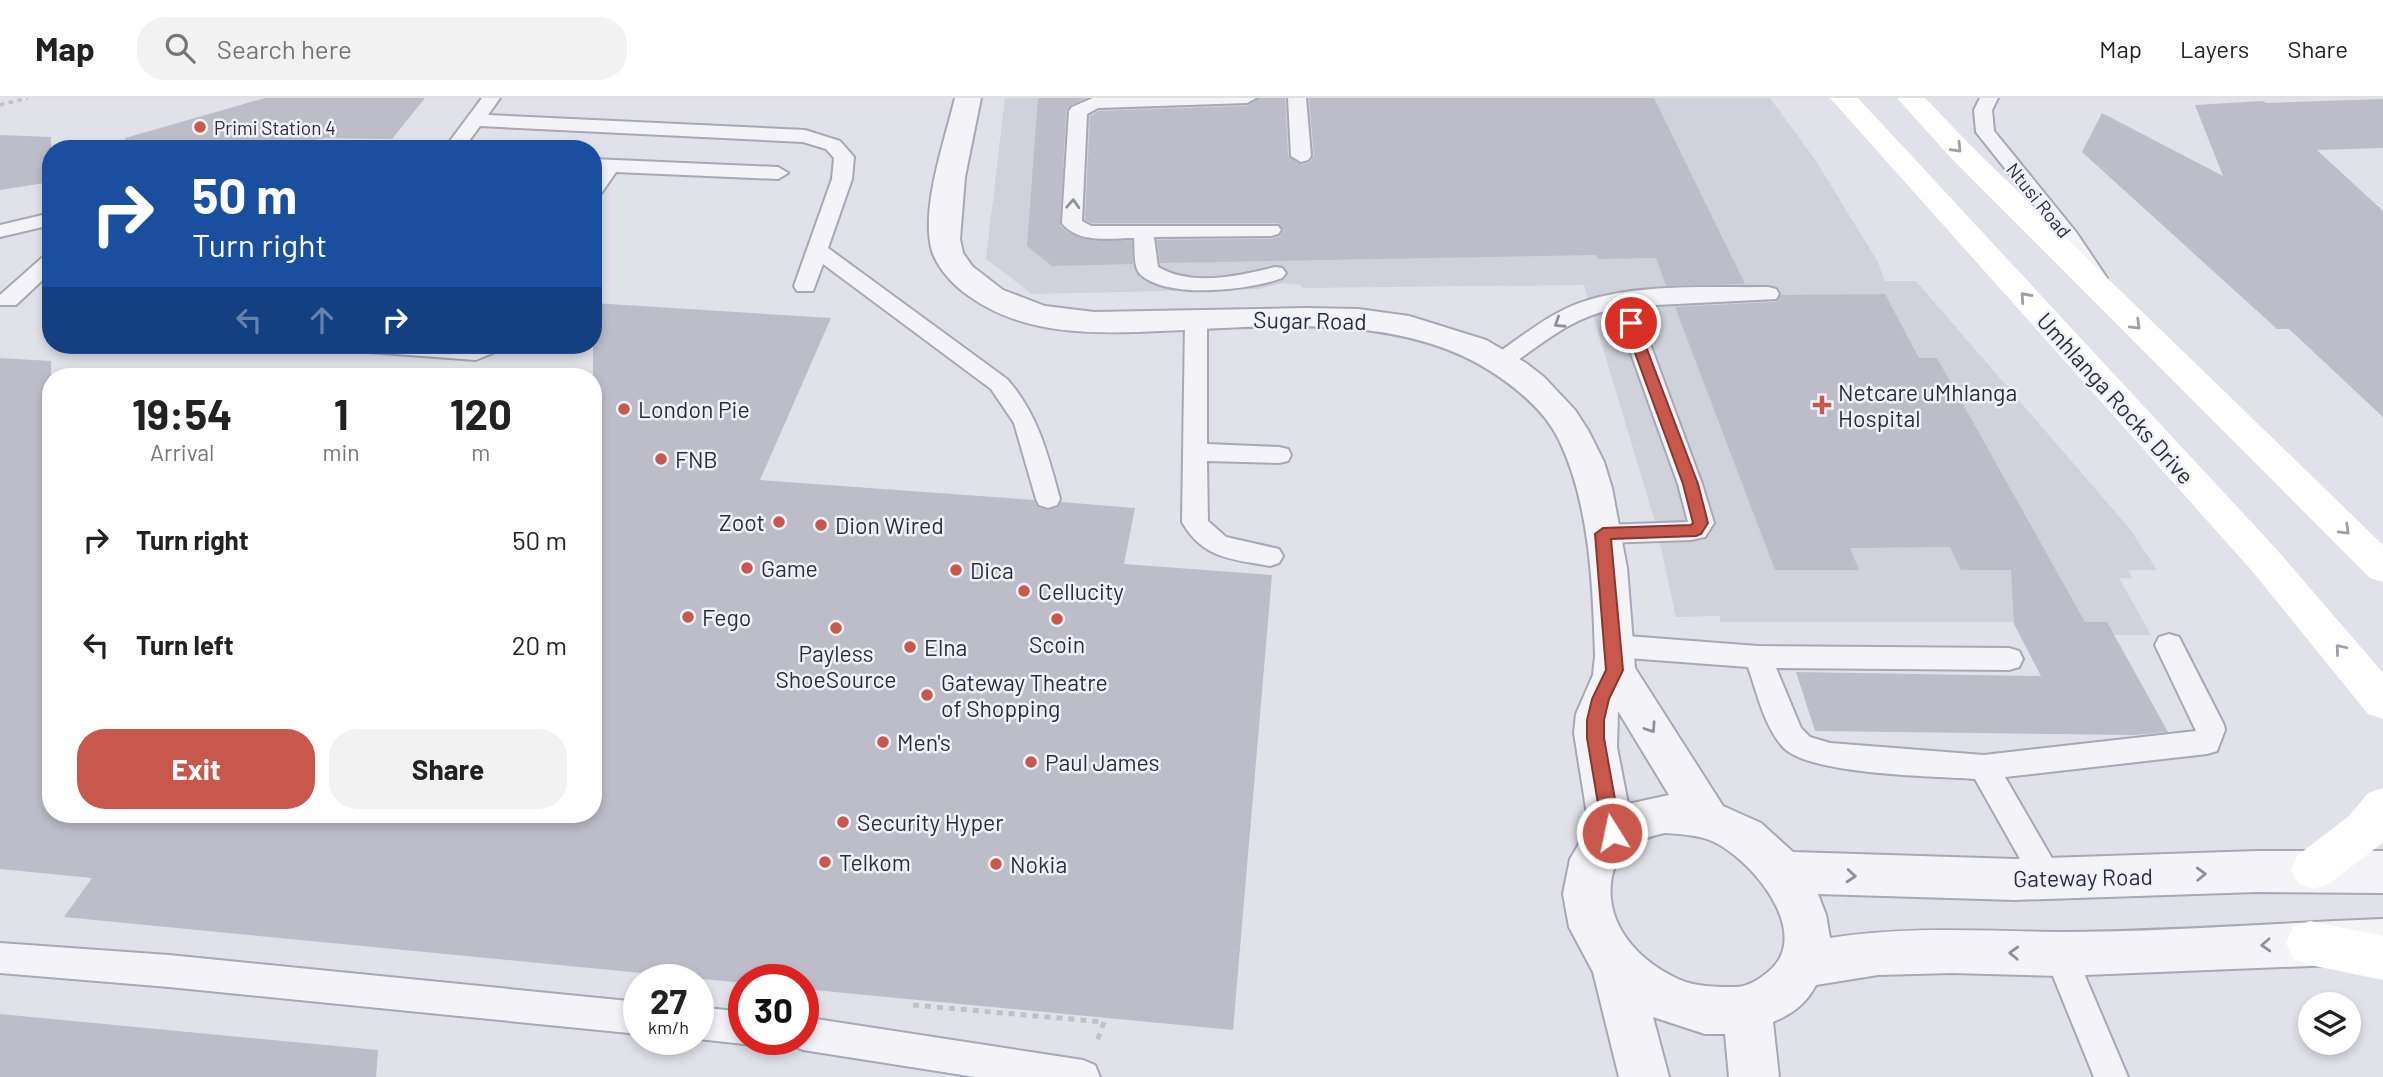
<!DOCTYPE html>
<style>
body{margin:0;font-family:Barlow,sans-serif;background:#f2f2f2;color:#222;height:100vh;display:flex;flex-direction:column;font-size:26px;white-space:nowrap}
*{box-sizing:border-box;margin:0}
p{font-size:23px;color:#767676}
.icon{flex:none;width:38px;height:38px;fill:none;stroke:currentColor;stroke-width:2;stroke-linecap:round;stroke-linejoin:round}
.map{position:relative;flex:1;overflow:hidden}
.details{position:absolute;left:42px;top:270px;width:560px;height:455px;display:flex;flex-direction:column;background:#fff;border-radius:28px;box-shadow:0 4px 10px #0003}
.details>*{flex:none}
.hud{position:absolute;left:42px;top:42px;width:560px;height:214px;border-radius:28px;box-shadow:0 4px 10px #0003;background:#1a4fa0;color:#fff;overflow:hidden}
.tools{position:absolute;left:2298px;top:894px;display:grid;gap:14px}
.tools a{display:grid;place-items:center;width:63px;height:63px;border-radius:50%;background:#fff;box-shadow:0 4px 10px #0003;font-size:35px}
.speed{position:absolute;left:623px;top:866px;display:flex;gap:14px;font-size:35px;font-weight:700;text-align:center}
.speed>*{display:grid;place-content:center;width:91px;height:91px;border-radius:50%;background:#fff;box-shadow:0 4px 10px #0003;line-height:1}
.speed small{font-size:18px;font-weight:400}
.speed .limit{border:10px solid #d22;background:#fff;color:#111}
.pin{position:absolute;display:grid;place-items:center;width:60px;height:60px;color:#fff;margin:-30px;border:4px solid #fff;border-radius:50%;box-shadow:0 2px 7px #0007}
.me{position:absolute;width:77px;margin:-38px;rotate:350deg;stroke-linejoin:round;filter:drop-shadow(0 0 5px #0008)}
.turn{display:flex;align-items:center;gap:24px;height:147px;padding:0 35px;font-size:32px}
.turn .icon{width:91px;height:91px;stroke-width:2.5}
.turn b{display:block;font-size:49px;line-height:60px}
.lanes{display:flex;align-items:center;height:66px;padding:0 35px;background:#0003;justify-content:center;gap:35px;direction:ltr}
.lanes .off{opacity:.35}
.eta{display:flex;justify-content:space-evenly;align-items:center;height:119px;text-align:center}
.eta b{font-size:42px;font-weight:700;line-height:49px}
.cta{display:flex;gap:14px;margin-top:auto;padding:14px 35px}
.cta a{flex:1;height:80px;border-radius:28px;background:#c9584c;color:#fff;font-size:28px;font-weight:700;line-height:80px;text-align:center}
.cta a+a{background:#f2f2f2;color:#222}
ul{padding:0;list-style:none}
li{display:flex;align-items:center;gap:21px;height:105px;padding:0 35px}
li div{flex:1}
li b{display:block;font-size:26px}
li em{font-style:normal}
header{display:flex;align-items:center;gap:42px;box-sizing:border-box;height:98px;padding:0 35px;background:#fff;border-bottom:2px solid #e0e0e0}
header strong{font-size:33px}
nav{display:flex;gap:38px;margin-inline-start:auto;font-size:24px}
.search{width:490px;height:63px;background:#f2f2f2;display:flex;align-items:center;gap:18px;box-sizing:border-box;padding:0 24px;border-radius:28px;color:#767676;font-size:26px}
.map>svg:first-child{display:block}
</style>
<header>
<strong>Map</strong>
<div class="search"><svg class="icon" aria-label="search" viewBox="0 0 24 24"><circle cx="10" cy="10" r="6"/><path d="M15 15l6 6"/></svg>Search here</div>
<nav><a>Map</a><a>Layers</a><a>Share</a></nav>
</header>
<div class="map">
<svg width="2383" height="979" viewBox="0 0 2383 979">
<rect width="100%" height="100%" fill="#e1e2e9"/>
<path fill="#cfd1db" d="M1005,0h765l44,60 64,104 7,19h31l214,248 27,41h-29l4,8h-13l32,57h-37l-7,-13h-386l-2,-6 -43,1 -20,-92 -72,-240 -281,3 -2,-3 -18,-2 -23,6 -228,5 -46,-35z"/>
<g fill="#bcbdc9">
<path d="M265,0h160l-33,41 -66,-1 -69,11h-130l-2,-11z"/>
<path d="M1038,0h48l-15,7 -5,6 -6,114 7,7 18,7 47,2 1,23 -81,2 -25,-20z"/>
<path d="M1258,0h27l3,58 14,9 8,-3 4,-6 -5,-58h345l91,186 -79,2 -10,-28 -58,1 -1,-4 -437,8 -3,-23 114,-1 8,-2 5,-7 -6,-7h-186l-7,-3 5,-104 9,-5 148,-5z"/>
<path d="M2383,1v49l-66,2 66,61v206l-94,-88h-12l-195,-177 20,-39 121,63 -28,-71 68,-4 3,2z"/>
<path d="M0,37l51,2v45l-51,8z"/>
<path d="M1885,196l34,64h18l148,264h22l61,110 -34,3 -319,-4 -19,-59 245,4 -27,-52 -3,-54h-50l-11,-23 -100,1 9,22h-84l-100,-263 101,-5 5,-7z"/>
<path d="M593,205l238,15 -71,162 274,20 4,7 9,3 11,-3 3,-5 74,6 -11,56 148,11 -39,455 -430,-41v-9h-59v3l-680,-66 28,-39 -92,-9v-511l51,3v453h542z"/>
<path d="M0,916l378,36 -2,27h-376z"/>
</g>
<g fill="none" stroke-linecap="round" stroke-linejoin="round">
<defs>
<g id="service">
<path d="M482,0h18l-12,17 317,15 35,11 14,16 -2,22 -24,69 179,131c31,35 41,76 53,120l-3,6 -9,3 -9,-3 -3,-6 -22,-76 -23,-34 -168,-125 -10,27h-16l-3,-5 38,-107 2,-21 -8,-9 -23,-7 -323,-16 -17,23h-19z"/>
<path d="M1093,0h163l-9,5 -149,5 -11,6 -5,107 9,5h187l3,4 -3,4 -7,2 -117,1 4,30c34,20 81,9 117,0l7,1 4,5 -4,5c-31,12 -115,22 -142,-4 -7,-7 -5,-27 -6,-36 -24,0 -56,6 -72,-15l7,-112 3,-4z"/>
<path d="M1288,0h18l5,58 -3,4 -7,2 -10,-6z"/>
<path d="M1980,0h18l-6,12 2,21 82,101 31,46 -4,5h-14l-28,-44 -85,-107 -2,-22z"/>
<path d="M593,61l185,8 10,6 -10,6 -162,-7 -16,23 -7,2v-21l4,-5h-4z"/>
<path d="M51,115v12l-51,12v-12z"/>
<path d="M51,156v18l-35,33h-16v-10l44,-39z"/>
<path d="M1768,189l8,2 3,5 -3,5 -140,7 66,178 12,39 -9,14 -14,3 -88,3 -9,-2 -4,-7 4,-7 9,-2 85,-3 -10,-38 -63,-175c-42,7 -73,35 -107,58l-8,2 -8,-2 -3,-5 3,-5c24,-16 46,-35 73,-48 57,-27 140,-21 203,-22z"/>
<path d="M1196,215l8,2 3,5v124l72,3 9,2 3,6 -3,6 -9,2 -72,-2 1,60 18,16 53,12 4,7 -4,7 -9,3c-38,-7 -67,-7 -88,-44l3,-202 3,-5z"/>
<path d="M357,247h146l-3,5 -24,10 -108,-8 -8,-2z"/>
<path d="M2169,536l10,3 45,88 1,5 -8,21 -10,3 -202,23 59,102 -5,10 -11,4 -11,-4 -62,-110c-40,-3 -170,-4 -193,-33 -18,-21 -25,-53 -34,-79l-134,-10 -10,-3 -4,-8 4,-8 10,-3 144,11 251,2 10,3 4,8 -4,8 -10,3 -233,-2 25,60 9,9 20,6 154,12 212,-24 -41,-86 4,-8z"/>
<path d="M2060,841l11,4 57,134h-34l-50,-123 5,-11z"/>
<path d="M0,845l169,12 470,47v32l-470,-47 -169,-14z"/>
<path d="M698,909l46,5v28h12l-12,4 -46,-5z"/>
<path d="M803,919l280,43 12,5 5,12h-125l-172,-27 -12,-5 -2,-5h14z"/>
</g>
<path id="minor" d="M955,0h26l-16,79 -5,62 3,14 9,13 31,24 42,16 49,6 212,-4 52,1 51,7 77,24 40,23 18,14 31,33 13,20 16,32 8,26 15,80 8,100 88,138 38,17 32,29 222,7 242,-8h126v42l-126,-1 -242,8 -197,-6 8,21 4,23c77,-12 151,-7 228,-6 108,0 217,-9 325,-13v44l-323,13 -108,-3 -74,2 -62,10c-10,19 -24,29 -43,37l6,55h-50l-4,-43h-20l-52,-17 16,60h-50l-26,-105 -24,-45 -6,-33 7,-35 19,-32 -15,-94 2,-19 17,-39 2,-19c-2,-70 -5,-152 -36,-216 -14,-29 -41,-51 -67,-68 -94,-61 -224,-45 -331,-41 -64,3 -137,5 -192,-35 -15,-10 -31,-27 -37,-45 -12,-42 13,-111 23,-153zM1618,613l51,84 -41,9 -11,-57zM1665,735c15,1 33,2 47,8 39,17 103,93 56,131 -10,8 -20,15 -33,15 -19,0 -39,0 -57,-8 -41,-19 -75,-56 -66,-103 6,-27 27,-38 53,-43z"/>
</defs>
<use href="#service" stroke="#a6a8b3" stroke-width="4"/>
<use href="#minor" stroke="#a6a8b3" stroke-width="4"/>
<path stroke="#bfc0c8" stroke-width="3.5" stroke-dasharray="4.5 4.5" stroke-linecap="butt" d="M0,7l28,-7"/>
<path stroke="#bfc0c8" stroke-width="5" stroke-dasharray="6 6" stroke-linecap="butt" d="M913,907l191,17 -7,19"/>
<use href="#service" fill="#f4f4f8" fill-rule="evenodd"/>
<use href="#minor" fill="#f4f4f8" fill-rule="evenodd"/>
<g fill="#fff" fill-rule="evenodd">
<path d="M1830,0h28l421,454 104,121v46l-15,-5 -115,-142z"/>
<path d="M1897,0h28l46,48 412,399v37l-13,-4 -419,-420z"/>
<path d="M2383,690v53l-2,3 -51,39 -16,6 -16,-6 -7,-14 7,-14 51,-39 19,-23z"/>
<path d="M2310,823l73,15v44l-73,-15 -17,-6 -7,-16 7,-16z"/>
</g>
</g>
<defs><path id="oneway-chevron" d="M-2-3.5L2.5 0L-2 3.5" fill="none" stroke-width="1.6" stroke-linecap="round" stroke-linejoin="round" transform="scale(1.75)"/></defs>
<g stroke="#9fa0a9">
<use href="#oneway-chevron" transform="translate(1957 50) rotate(46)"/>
<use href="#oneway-chevron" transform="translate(2025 199) rotate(-132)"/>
<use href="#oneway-chevron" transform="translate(2136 227) rotate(44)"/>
<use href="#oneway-chevron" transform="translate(2345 432) rotate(44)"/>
<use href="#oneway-chevron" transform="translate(2340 551) rotate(-130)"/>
</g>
<g stroke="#8f909c">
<use href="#oneway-chevron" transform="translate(1073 106) rotate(-87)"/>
<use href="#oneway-chevron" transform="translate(1559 225) rotate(147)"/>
<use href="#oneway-chevron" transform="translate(1651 630) rotate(56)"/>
<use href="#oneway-chevron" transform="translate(2201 776) rotate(-2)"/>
<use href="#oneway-chevron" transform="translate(1851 778) rotate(5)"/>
<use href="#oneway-chevron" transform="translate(2266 847) rotate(177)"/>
<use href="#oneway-chevron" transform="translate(2014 855) rotate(-178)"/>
</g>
<path fill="#c9584c" stroke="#833931" stroke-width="2" d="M1631,221l6,4 61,161 10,39 -7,11 -5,2 -85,3 12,131 -14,29 -5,21v18l17,95 -2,6 -7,2 -6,-2 -3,-6 -16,-95v-18l5,-21 14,-29 -11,-136 8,-6 88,-3 2,-2 -10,-39 -59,-161z"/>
<g fill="#c9584c" stroke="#f1f2f7" stroke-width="2.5">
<circle cx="200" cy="29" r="7"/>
<path d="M1818.5 296.5h7v7h7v7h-7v7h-7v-7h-7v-7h7z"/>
<circle cx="624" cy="311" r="7"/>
<circle cx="661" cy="361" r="7"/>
<circle cx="779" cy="424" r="7"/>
<circle cx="821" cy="427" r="7"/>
<circle cx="747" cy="470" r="7"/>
<circle cx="956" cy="472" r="7"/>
<circle cx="1024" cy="493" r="7"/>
<circle cx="688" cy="519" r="7"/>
<circle cx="1057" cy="521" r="7"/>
<circle cx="836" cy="530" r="7"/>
<circle cx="910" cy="549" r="7"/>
<circle cx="927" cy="597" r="7"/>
<circle cx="883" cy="644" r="7"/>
<circle cx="1031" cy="664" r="7"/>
<circle cx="843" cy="724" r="7"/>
<circle cx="825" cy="764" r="7"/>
<circle cx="996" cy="766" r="7"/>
</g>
<g text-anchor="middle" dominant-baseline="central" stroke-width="5" stroke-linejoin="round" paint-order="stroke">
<g font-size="19" fill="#2a2d40" stroke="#f1f2f7" text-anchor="start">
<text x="214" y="29">Primi Station 4</text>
</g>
<g font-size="19" fill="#2a2d40" stroke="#f1f2f7">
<text transform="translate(2039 102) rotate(51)">Ntusi Road</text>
</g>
<g font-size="23" fill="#2a2d40" stroke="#f1f2f7">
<text transform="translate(1310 222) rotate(1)">Sugar Road</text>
<text transform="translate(2116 300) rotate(48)">Umhlanga Rocks Drive</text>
<text transform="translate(2083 779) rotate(-1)">Gateway Road</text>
</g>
<g font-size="23" fill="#2a2d40" stroke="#f1f2f7" text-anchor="start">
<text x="1838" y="294">Netcare uMhlanga<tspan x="1838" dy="26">Hospital</tspan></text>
<text x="638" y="311">London Pie</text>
<text x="675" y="361">FNB</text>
<text x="765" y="424" text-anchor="end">Zoot</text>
<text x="835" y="427">Dion Wired</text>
<text x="761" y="470">Game</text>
<text x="970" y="472">Dica</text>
<text x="1038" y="493">Cellucity</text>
<text x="702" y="519">Fego</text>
<text x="1057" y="546" text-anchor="middle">Scoin</text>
<text x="924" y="549">Elna</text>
<text x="836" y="555" text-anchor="middle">Payless<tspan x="836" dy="26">ShoeSource</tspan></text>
<text x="941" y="584">Gateway Theatre<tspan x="941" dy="26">of Shopping</tspan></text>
<text x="897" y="644">Men's</text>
<text x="1045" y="664">Paul James</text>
<text x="857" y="724">Security Hyper</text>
<text x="839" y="764">Telkom</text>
<text x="1010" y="766">Nokia</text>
</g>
</g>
</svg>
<div class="tools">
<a><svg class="icon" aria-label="layers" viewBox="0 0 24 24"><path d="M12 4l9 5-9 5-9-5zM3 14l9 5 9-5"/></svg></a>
</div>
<div class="speed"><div>27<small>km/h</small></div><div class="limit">30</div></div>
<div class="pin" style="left:1631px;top:225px;background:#d93025"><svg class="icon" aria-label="arrive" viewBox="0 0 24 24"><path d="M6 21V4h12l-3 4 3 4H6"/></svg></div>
<svg class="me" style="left:1612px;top:735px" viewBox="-20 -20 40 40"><circle r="17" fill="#c9584c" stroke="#fff" stroke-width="3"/><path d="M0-11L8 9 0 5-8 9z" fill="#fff"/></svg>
<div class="hud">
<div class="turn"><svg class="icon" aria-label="right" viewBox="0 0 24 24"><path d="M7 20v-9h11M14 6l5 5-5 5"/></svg><div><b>50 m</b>Turn right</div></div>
<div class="lanes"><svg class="icon off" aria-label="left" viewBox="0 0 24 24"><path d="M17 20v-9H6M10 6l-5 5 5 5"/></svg><svg class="icon off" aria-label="ahead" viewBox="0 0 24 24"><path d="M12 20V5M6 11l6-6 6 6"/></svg><svg class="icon" aria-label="right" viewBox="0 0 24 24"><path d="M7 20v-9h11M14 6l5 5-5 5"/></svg></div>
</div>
<section class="details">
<div class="eta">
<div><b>19:54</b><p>Arrival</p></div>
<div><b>1</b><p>min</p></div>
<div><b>120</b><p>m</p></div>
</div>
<ul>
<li><svg class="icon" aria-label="right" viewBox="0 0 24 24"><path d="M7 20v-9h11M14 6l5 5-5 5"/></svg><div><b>Turn right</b></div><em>50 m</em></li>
<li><svg class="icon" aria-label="left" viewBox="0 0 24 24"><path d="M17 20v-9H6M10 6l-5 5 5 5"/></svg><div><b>Turn left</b></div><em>20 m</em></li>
</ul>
<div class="cta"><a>Exit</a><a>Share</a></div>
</section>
</div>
